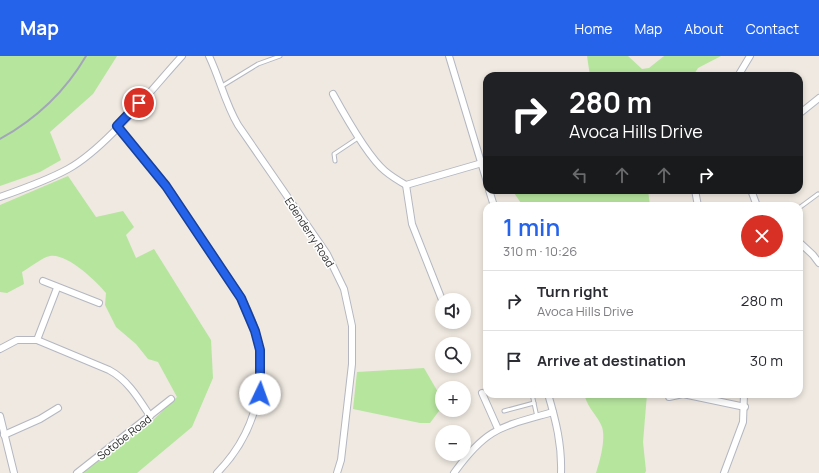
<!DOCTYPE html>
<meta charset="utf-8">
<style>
body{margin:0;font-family:Manrope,sans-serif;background:#f2f2f3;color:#2b2b33;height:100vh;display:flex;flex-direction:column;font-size:15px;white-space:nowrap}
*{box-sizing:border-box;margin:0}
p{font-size:13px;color:#7c7c81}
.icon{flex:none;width:22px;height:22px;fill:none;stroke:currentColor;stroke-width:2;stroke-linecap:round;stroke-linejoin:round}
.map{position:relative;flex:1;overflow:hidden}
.side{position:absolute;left:483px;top:146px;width:320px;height:196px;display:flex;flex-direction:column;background:#fff;border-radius:12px;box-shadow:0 2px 6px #0003}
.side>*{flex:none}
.hud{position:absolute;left:483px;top:16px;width:320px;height:122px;border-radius:12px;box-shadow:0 2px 6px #0003;background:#202124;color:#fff;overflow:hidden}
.tools{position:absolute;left:435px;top:237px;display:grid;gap:8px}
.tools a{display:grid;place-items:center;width:36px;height:36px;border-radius:50%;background:#fff;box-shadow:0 2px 6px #0003;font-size:20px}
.pin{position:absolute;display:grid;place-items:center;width:34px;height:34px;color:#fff;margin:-17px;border:2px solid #fff;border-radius:50%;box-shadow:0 1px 4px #0007}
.me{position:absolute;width:44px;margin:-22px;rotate:3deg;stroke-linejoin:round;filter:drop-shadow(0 0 3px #0008)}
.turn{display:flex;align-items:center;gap:14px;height:84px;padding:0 20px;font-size:18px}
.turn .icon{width:52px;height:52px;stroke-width:2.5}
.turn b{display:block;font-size:28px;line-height:34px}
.lanes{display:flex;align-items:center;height:38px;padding:0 20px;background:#0003;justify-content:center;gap:20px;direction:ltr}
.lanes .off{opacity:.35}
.round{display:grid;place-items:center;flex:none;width:42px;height:42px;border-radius:21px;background:#f2f2f3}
.head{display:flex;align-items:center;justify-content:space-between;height:68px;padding:0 20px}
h1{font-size:24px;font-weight:600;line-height:30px;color:#2563eb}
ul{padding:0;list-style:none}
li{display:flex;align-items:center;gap:12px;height:60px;padding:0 20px;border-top:1px solid #e1e1e2}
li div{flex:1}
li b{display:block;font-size:15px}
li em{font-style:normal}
header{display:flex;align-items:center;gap:24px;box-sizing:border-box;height:56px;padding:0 20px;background:#2563eb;color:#fff}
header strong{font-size:19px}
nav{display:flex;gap:22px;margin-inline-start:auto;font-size:14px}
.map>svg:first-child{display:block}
</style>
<header>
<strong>Map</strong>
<nav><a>Home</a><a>Map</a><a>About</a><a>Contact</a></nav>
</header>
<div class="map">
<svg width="819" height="417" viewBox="0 0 819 417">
<rect width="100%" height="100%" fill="#efe9e1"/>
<g fill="#b6e59e">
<path d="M0,0h117l-24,38 -43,38 11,28 -21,12 -40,14z"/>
<path d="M587,0h41l14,13 7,-1 15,-12h57l-23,12 -5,8h-103z"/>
<path d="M68,120l28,41 27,-6 11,16 -8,8 10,23 18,-9 57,91 2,38 -21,49 -55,46h-55l68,-50 27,-26 -19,-35 -10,-3 -12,-15 -20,-17 -11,-22 1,-12c-10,-12 -39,-40 -56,-37 -7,1 -21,12 -28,16l2,12 -17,9 -7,-1v-87z"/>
<path d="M512,134h136l2,16h-127z"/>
<path d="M424,312l18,31v8l-12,16h-10l-67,-14 4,-37z"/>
<path d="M584,338h63l-4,48 3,29 -1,2h-49c4,-12 10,-34 6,-46 -4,-11 -14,-18 -18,-33z"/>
</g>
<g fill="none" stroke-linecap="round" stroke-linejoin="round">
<defs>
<g id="lane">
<path d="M222,30l36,-22 22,-8"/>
<path d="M335,105l-1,-7 24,-16"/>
<path d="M799,152l19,-14"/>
<path d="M532,338l5,23"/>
<path d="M504,355l30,-8"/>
</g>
<g id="street">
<path d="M209,0c11,23 16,47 29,69l89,129 17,35 8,37v38l-11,96 -4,13"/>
<path d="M449,0l38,126"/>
<path d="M738,20l12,-20"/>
<path d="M333,38c11,20 35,63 52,77 6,5 14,10 21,14l76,-22"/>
<path d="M799,58l20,-16"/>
<path d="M117,71c17,20 35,39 50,60 14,20 27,41 40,61 11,17 24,33 34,50 34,57 22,128 -24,175"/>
<path d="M406,129l6,39 30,76"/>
<path d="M489,134l5,16"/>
<path d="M695,134l3,16"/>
<path d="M751,134l6,16"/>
<path d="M0,141c23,-8 46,-16 68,-28 39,-22 82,-78 114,-113"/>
<path d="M799,186l14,13 6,8"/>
<path d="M43,225l56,22"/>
<path d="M37,284l20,-52"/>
<path d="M0,293l17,-9h20l72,30c19,10 30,29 41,46"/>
<path d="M482,337l16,36"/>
<path d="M548,338c8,27 14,51 13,79"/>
<path d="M669,341l14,-3 62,13"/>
<path d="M0,360l14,57"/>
<path d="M4,379l36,-16 18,-11"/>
<path d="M77,417l94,-74"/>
<path d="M454,417c33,-46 47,-46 99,-61"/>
<path d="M724,417l19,-51 1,-28"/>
</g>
</defs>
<use href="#lane" stroke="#b4b7c1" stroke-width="5"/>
<use href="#street" stroke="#b4b7c1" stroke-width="8"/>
<use href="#lane" stroke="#fff" stroke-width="3"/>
<use href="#street" stroke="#fff" stroke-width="6"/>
<path stroke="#a3a6b8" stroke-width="2" d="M0,83c36,-20 65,-47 86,-83"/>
</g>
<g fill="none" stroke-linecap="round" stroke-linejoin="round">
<defs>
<path id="route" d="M139,47l-22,23 49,60 75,112 14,33 5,19v44"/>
</defs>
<use href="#route" stroke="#184099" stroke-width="10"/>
<use href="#route" stroke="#2563eb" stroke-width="7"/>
</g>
<g text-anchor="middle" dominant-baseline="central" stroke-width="3" stroke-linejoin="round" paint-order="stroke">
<g font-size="11" fill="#2e2e2e" stroke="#fff">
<text transform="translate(310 176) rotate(57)">Edenderry Road</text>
<text transform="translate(124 381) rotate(-38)">Sotobe Road</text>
</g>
</g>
</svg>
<div class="tools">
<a><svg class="icon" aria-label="sound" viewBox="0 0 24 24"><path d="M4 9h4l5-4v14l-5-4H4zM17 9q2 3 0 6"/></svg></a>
<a><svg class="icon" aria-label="search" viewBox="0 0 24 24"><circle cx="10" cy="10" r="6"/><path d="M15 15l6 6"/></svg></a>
<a>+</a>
<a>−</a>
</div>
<div class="pin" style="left:139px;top:47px;background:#d93025"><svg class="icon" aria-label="arrive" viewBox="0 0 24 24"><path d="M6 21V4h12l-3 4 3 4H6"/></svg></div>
<svg class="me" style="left:260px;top:338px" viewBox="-20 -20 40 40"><circle r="19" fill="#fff"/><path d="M0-13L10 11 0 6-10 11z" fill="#2563eb"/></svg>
<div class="hud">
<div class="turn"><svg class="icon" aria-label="right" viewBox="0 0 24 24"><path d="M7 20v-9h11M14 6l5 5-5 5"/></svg><div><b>280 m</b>Avoca Hills Drive</div></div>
<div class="lanes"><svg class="icon off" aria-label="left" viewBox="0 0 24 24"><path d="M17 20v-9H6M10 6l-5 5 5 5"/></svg><svg class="icon off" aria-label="ahead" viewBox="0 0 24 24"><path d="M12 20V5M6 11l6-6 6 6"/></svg><svg class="icon off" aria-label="ahead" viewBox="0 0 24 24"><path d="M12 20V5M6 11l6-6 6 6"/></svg><svg class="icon" aria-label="right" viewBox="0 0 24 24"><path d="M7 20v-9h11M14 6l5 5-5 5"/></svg></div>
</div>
<section class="side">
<div class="head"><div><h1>1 min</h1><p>310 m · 10:26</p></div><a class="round" style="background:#d93025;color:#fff"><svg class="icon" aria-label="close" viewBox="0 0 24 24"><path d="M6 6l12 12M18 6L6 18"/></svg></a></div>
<ul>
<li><svg class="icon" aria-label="right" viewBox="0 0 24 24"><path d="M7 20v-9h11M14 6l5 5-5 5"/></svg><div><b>Turn right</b><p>Avoca Hills Drive</p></div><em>280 m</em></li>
<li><svg class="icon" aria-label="arrive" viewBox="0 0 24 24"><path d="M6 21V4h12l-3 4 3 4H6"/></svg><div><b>Arrive at destination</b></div><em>30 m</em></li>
</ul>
</section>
</div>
